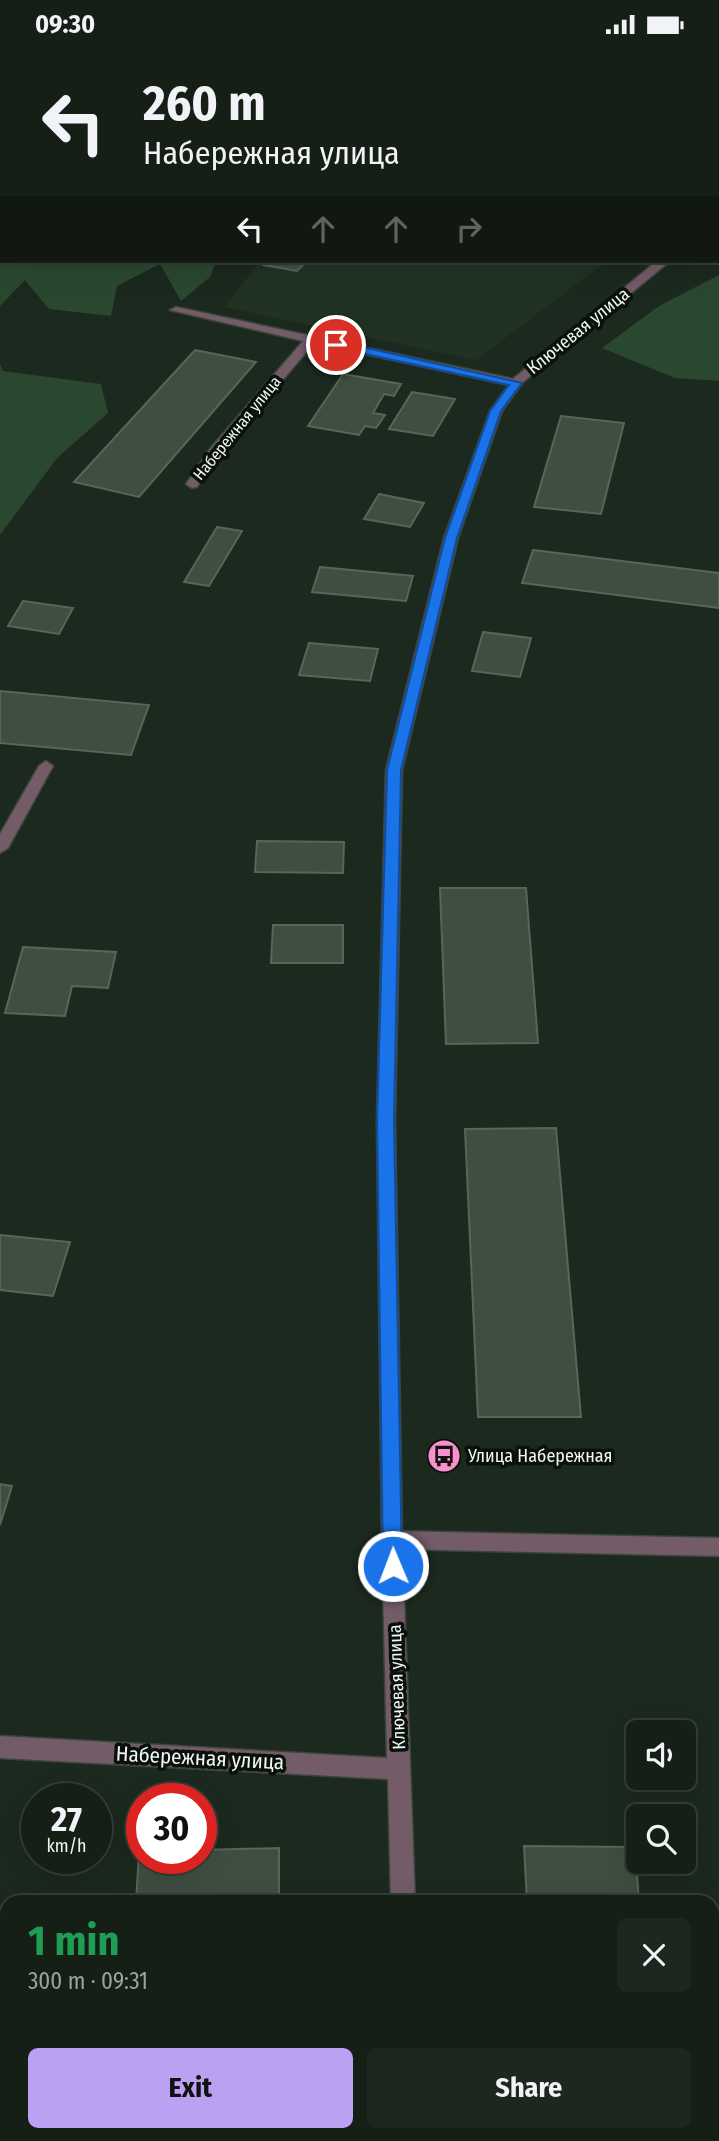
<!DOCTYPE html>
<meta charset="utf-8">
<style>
body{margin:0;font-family:"Fira Sans Condensed",sans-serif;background:#1e271f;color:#f1f3f6;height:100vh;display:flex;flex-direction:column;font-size:26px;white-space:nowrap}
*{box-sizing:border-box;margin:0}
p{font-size:23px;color:#9da2a1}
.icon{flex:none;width:38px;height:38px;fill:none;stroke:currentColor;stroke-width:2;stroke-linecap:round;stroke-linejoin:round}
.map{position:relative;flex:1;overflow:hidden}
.side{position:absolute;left:0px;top:1846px;width:719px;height:247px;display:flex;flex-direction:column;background:#151f16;border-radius:21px 21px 0 0;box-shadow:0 7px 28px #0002,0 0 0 2px #343d35}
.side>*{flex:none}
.banner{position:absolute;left:0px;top:0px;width:719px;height:214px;box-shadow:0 7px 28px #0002,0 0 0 2px #343d35;background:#151f16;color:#f1f3f6;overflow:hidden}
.controls{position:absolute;left:626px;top:1671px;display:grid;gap:14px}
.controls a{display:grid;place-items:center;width:70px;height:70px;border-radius:10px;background:#151f16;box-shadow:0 7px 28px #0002,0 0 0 2px #343d35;font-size:35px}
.speed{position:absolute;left:21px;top:1734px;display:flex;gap:14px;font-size:35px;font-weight:700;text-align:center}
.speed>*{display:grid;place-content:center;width:91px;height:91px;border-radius:50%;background:#151f16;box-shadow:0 7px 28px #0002,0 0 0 2px #343d35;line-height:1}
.speed small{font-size:18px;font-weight:400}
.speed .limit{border:10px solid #d22;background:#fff;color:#111}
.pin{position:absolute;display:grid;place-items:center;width:60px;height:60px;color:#fff;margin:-30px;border:4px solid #fff;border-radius:50%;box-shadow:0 2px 7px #0007}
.me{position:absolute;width:77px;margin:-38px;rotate:359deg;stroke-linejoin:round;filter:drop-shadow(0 0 5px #0008)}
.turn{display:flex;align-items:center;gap:24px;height:147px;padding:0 28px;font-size:32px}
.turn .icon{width:91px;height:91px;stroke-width:2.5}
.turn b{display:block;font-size:49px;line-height:60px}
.lanes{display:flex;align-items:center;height:66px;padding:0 28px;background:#0003;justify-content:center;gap:35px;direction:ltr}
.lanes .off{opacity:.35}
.round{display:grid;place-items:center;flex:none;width:74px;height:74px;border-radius:10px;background:#1e271f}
.head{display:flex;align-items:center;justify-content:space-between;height:119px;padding:0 28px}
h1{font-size:42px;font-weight:700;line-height:52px;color:#1e9e55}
.button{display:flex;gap:14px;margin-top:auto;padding:14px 28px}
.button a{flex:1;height:80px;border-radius:10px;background:#bca0f2;color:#111;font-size:28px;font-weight:700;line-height:80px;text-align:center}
.button a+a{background:#1e271f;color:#f1f3f6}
.status{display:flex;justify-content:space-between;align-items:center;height:49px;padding:0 35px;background:#151f16;direction:ltr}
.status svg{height:19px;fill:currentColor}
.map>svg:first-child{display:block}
</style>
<div class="status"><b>09:30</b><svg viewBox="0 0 49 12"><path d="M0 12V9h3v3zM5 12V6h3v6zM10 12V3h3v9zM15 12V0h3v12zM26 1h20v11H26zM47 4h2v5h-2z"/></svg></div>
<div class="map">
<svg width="719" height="2092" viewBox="0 0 719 2092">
<rect width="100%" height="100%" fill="#1c291e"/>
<g fill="#203323">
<path d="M244,0h475v131l-1,-129h-476z"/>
<path d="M261,212h346l-131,99 -252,-53z"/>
</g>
<g fill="#2a4830">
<path d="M0,49l2,163h214l-6,16 -29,24 -21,-37 -43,22 -6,30 -62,-7 -24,-29 -25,26z"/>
<path d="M719,226v106l-44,-3 -73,-30 57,-42z"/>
<path d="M0,315l3,7 98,13 7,29 -51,45 -57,77z"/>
</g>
<g fill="#404e42" stroke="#576659" stroke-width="2">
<path d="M268,212h39l-10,10 -33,-6z"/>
<path d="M195,301l61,12 -117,135 -65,-15z"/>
<path d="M343,325l58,10 -7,12 -10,-2 -11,19 12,2 -9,13 -11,-2 -6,9 -51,-9z"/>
<path d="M412,343l43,7 -22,37 -44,-7z"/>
<path d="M561,367l63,7 -23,91 -67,-7z"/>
<path d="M379,445l45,9 -14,24 -46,-8z"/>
<path d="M217,478l25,4 -33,55 -25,-4z"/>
<path d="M533,501l186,23v35l-197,-25z"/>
<path d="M320,518l93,9 -7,25 -94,-9z"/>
<path d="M23,552l50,7 -14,26 -51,-8z"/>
<path d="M483,583l48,6 -11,39 -48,-6z"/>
<path d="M309,594l69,6 -8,32 -71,-6z"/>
<path d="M0,642l149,14 -18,50 -131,-12z"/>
<path d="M257,792l87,1 -1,31 -88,-1z"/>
<path d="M440,839h86l12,155 -92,1z"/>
<path d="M273,876h70v38h-72z"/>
<path d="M23,898l93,5 -8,36 -36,-2 -7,30 -60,-3z"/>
<path d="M556,1079l25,289h-103l-13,-288z"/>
<path d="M0,1186l70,7 -17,54 -53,-6z"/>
<path d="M0,1435l12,2 -12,39z"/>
<path d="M524,1797l111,1 4,55h-112z"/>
<path d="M279,1799v54h-143l3,-50h3v7h59v-9z"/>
<path d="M539,2086h120l1,6h-121z"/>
</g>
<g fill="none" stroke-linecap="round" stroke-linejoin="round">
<defs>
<path id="lane" d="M392,1482l327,7v18l-327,-7 -7,-3 -3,-6 3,-6z"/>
<g id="street">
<path d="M657,212h13l-147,121 -21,29 -44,127 -56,232 -7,350 7,420 13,362h-24l-3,-123 -388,-21v-22l387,22 -5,-218 -5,-420 9,-350 58,-232 46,-127 19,-26 -195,-42 -95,112 -22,32 -5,1 -6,-4 24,-35 93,-108 -133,-31 6,-3 337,72z"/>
<path d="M46,712l7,5 -45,82 -8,5v-19l39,-68z"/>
<rect x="398" y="2086" width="26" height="6"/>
</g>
</defs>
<use href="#lane" stroke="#3a463b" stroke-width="3"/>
<use href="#street" stroke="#3a463b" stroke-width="3"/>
<use href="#lane" fill="#735b68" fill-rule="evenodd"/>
<use href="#street" fill="#735b68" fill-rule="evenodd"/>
</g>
<path fill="#1a73e8" stroke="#114b97" stroke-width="2" d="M336,292l186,42 -21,28 -44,127 -56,232 -7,350 8,446 -2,6 -7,2 -7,-2 -3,-6 -6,-446 10,-350 58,-232 45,-127 19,-26 -176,-38v-5z"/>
<defs>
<symbol id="bus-disc" viewBox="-11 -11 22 22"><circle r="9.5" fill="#f890cc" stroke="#0a100b"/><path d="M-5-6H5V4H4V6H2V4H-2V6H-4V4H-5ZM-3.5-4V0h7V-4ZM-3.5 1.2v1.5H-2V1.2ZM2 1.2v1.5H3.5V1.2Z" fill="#111"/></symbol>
</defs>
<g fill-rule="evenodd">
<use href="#bus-disc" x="425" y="1388" width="38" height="38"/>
</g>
<g text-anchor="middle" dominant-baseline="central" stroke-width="7" stroke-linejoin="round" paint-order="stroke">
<g font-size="16" fill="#eff7f0" stroke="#0a100b">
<text transform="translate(237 379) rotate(-51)">Набережная улица</text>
</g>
<g font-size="18" fill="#eff7f0" stroke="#0a100b">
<text transform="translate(578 282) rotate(-39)">Ключевая улица</text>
<text transform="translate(397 1638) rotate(-92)">Ключевая улица</text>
</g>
<g font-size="18" fill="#eff7f0" stroke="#0a100b" text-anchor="start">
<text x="468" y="1407">Улица Набережная</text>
</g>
<g font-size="21" fill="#eff7f0" stroke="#0a100b">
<text transform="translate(200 1709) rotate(3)">Набережная улица</text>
</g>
</g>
</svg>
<div class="controls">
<a><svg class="icon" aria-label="sound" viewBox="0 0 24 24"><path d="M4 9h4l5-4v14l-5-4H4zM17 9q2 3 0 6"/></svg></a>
<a><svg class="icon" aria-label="search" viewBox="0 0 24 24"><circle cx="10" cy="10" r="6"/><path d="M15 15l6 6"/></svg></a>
</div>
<div class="speed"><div>27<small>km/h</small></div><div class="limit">30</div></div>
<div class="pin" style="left:336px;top:296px;background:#d93025"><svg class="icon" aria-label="arrive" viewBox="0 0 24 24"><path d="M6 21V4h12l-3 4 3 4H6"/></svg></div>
<svg class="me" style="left:393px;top:1517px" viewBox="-20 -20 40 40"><circle r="17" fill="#1a73e8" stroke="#fff" stroke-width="3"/><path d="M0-11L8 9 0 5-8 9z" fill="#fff"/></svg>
<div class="banner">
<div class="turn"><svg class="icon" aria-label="left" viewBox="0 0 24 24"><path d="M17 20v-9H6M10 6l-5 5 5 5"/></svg><div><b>260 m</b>Набережная улица</div></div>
<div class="lanes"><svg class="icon" aria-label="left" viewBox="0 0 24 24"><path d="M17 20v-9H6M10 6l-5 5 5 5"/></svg><svg class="icon off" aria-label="ahead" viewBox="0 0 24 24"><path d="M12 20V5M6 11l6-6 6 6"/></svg><svg class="icon off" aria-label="ahead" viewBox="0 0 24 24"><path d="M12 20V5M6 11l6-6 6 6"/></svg><svg class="icon off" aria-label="right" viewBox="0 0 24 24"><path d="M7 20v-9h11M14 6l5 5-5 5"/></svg></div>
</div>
<section class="side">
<div class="head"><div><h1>1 min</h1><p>300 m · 09:31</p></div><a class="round"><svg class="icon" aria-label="close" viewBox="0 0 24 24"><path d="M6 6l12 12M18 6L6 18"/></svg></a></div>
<div class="button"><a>Exit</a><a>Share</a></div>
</section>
</div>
